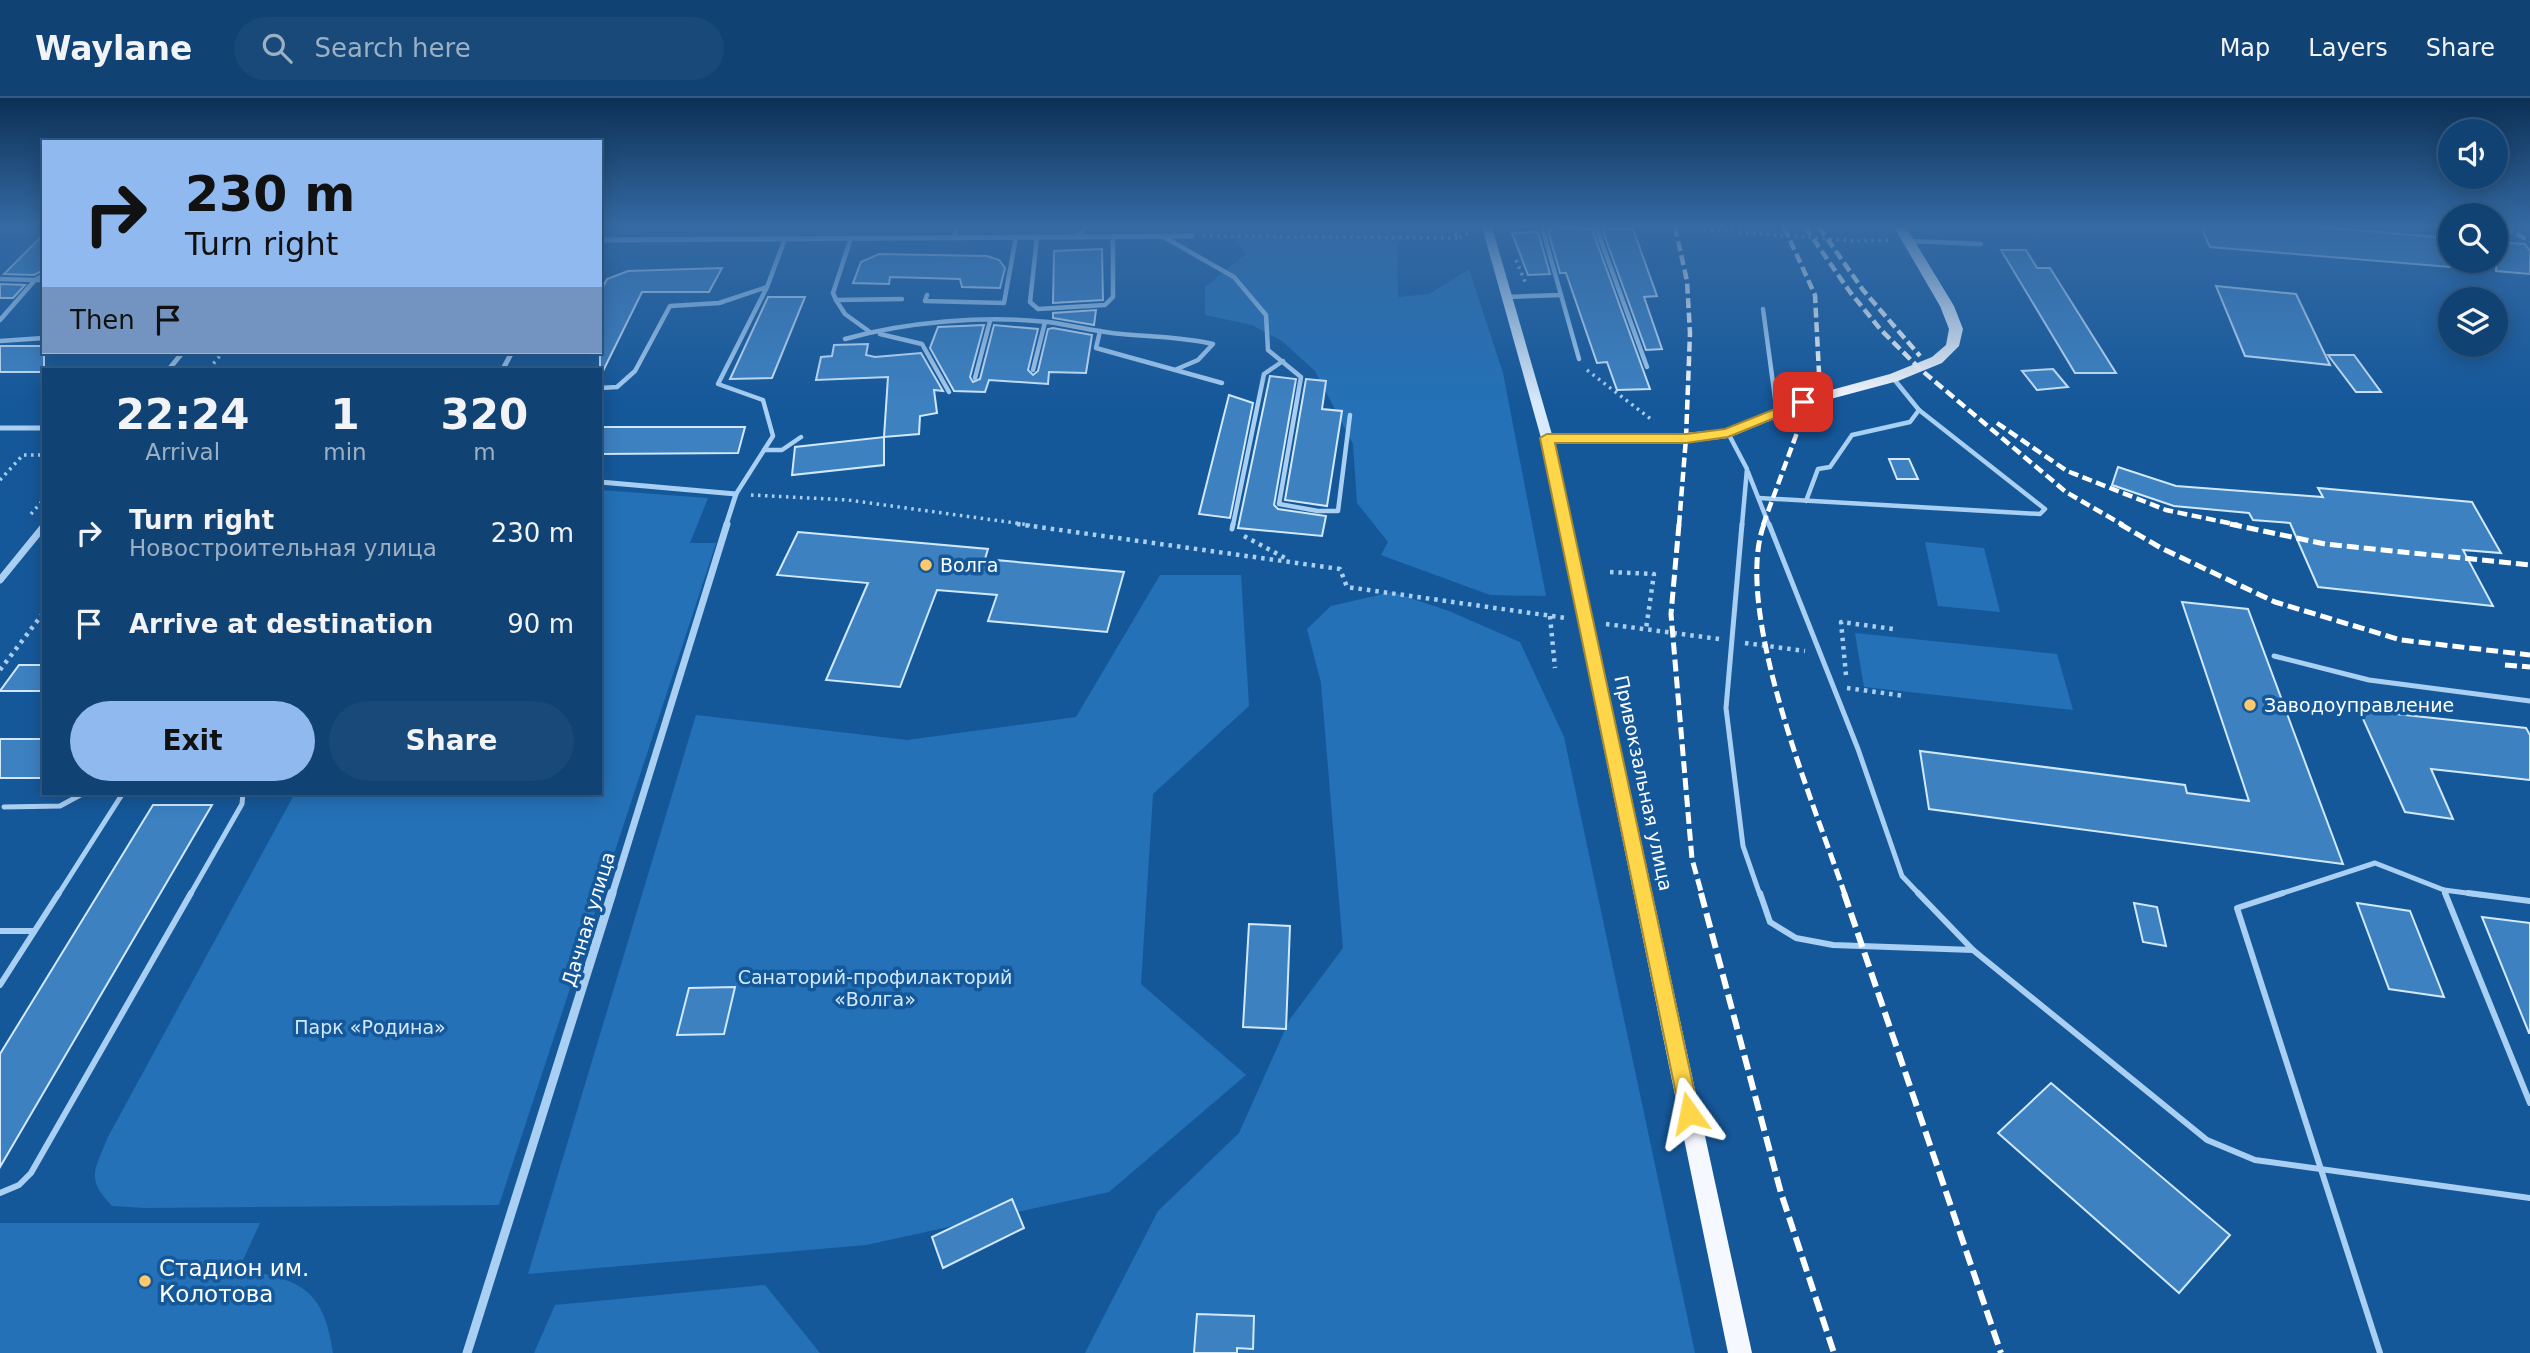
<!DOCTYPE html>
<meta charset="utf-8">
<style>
body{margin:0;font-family:"DejaVu Sans",sans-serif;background:#194979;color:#f1f3f6;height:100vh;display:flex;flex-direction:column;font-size:26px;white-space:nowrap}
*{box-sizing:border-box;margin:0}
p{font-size:23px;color:#9cb0c5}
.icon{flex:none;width:38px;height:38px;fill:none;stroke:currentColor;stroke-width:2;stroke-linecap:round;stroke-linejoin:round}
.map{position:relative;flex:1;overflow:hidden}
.details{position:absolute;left:42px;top:270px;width:560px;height:427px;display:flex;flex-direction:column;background:#104274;border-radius:0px;box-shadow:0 4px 18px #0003,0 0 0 2px #305b86}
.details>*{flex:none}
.banner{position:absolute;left:42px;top:42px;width:560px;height:214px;border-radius:0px;box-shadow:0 4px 18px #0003,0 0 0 2px #305b86;background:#90b9f0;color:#111;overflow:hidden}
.fabs{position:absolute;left:2438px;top:21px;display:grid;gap:14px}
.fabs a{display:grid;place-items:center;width:70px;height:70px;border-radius:50%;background:#104274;box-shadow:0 4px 18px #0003,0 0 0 2px #305b86;font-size:35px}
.pin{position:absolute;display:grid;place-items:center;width:60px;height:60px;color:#fff;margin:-30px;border-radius:14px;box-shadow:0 4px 10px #0006}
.me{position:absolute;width:77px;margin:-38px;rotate:348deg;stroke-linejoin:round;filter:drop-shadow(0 0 5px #0008)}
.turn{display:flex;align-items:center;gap:24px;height:147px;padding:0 28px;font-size:32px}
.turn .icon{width:91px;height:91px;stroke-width:2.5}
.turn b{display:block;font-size:49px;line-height:60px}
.then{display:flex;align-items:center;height:66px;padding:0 28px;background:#0003;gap:14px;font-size:26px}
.eta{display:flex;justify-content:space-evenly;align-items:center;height:119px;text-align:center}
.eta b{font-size:42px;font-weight:600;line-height:49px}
.button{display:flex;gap:14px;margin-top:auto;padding:14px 28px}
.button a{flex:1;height:80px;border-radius:42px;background:#90b9f0;color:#111;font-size:28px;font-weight:600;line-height:80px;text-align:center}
.button a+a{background:#194979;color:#f1f3f6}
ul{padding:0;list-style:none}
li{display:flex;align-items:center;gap:21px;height:91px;padding:0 28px}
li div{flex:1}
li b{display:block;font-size:26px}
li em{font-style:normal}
header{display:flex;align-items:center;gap:42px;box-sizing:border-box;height:98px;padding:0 35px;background:#104274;border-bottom:2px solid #305b86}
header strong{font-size:33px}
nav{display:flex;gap:38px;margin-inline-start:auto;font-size:24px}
.search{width:490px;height:63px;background:#194979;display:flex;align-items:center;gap:18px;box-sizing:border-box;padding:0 24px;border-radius:38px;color:#9cb0c5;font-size:26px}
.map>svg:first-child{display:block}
</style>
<header>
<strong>Waylane</strong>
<div class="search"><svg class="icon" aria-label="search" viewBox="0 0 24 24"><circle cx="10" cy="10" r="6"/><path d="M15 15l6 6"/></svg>Search here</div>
<nav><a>Map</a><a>Layers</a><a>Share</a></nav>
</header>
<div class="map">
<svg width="2530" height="1255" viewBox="0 0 2530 1255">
<rect width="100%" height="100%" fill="#15589a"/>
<g fill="#2471b7">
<path d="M1184,129h242l2,6 -31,9 1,55 31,-3 40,-25 34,104 43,223 -56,-1 -109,-40 7,-13 -31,-39 -4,-59 -38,-73 -33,-30 -30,-16 -47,-10v-28l41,-33 -18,-24z"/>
<path d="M600,392l108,8 -18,45h26l-217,662 -354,3 -33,-2c-27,-28 -17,-36 -4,-69l187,-344h305z"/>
<path d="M1925,444l59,6 16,64 -62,-6z"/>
<path d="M1160,477h81l8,131 -96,88 -12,190 105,91 -137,117 -243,53 -338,29 168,-559 211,25 169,-23z"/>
<path d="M1392,494l57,19 71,31 44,95 131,616h-610l73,-142 81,-78 51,-114 53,-71 -22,-265 -14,-54 24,-23z"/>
<path d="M1855,535l202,21 16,56 -209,-23z"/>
<path d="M0,1125h260l-21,46c59,10 85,18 94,84h-333z"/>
<path d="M765,1187l55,68h-286l21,-48z"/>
</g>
<g fill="#3d81c1" stroke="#d1e8fd" stroke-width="2">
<path d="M1550,129l42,2 58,160 -33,1 -10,-28 -10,1 -31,-90h-6l-12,-42h3z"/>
<path d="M2201,129h117l132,11v29l-240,-20z"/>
<path d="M1602,131h31l24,67 -13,1 18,52 -16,1z"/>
<path d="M1538,134l12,42 -22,1 -16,-42z"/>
<path d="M44,136v36l-10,5 -30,-1z"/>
<path d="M2496,144l29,2 5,7v23l-34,-3z"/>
<path d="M1102,151l1,51 -50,3 1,-52z"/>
<path d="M2001,152h25l11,18h13l66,105h-41z"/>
<path d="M879,156l108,2 12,4 6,8 -5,20 -38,-1 -2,-8 -70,-2 -1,7 -36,-1 8,-21z"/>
<path d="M722,170l-13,24h-67l-42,85v-84l7,-14 21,-8z"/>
<path d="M0,186l25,1 -12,13h-13z"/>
<path d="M2216,188l80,8 34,71 -85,-9z"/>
<path d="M768,199h37l-33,81 -42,1z"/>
<path d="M1096,212l-2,15 -41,-7v-5z"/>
<path d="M984,227l-14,52 3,5 7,-3 14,-54 44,4 -10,41 5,5 5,-4 10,-42 5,-1 39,7 -6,38 -37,-1 -1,12 -59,-4 -4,12 -31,-1 -24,-43 8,-21z"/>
<path d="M868,246l-2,11 9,2 46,-4 22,38 -9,-1 3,23 -17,3 -1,18 -35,3 4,-60 -72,3 5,-23 11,-1 2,-11z"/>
<rect x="0" y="248" width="44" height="26"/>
<path d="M2328,257h26l27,37h-25z"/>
<path d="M2053,271l15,18 -31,3 -15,-19z"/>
<path d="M1270,278l26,3 -22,126 4,4 48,7 -4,20 -84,-8z"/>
<path d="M1306,281l20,2 -4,28 20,2 -15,95 -42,-6z"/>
<path d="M1229,297l24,8 -23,115 -31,-4z"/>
<path d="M600,329h145l-7,26 -138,1z"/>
<path d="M884,339v28l-92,10 3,-28z"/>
<path d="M1889,361h20l9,20h-21z"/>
<path d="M2118,369l58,19 147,11 -5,-9 154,14 29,51 -38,-3 30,56 -175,-19 -28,-64 -37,-3 -4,-7 -75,-7 -62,-21z"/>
<path d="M798,434l190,17 -3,10 139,13 -17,60 -119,-11 9,-26 -60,-5 -37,97 -74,-7 42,-97 -91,-8z"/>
<path d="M2182,504l66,7 95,255 -414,-55 -9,-58 265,34 2,8 62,8z"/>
<path d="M19,567h25v26h-44z"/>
<path d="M2359,612l167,18 4,7v45l-99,-11 22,50 -48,-7z"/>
<rect x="0" y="641" width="44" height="39"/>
<path d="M153,707h59l-212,362v-113z"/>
<path d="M2134,805l23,4 9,39 -23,-4z"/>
<path d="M2357,805l53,8 34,86 -55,-8z"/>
<path d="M2482,819l48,6v110h-1z"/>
<path d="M1249,826l41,2 -4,103 -43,-2z"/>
<path d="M735,889l-11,47 -47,1 12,-47z"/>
<path d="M2051,985l179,152 -51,58 -181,-160z"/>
<path d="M1012,1101l12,29 -81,40 -11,-31z"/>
<path d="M1197,1216l57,2 -1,33 -16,-1v5h-43z"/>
</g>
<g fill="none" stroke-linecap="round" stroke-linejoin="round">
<g stroke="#a9cff3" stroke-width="3.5" stroke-dasharray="2.5 4.5" stroke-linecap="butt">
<path d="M1452,129l6,11 14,-6"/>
<path d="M1676,129l179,14 33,-1"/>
<path d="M1203,138l255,2"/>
<path d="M1516,162l10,24"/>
<path d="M209,271l14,-17"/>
<path d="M1587,272l65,50"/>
<path d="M0,382l23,-25h21"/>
<path d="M751,397l97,5 182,25"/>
<path d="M31,416l13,-15"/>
</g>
<g stroke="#a9cff3" stroke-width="4.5" stroke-dasharray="3.5 5" stroke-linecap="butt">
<path d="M1017,426l323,45 7,18 219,31"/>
<path d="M1244,438l45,24"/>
<path d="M1610,474l44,2 -8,55"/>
<path d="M1550,518l5,52"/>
<path d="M1606,526l113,15"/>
<path d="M1745,545l60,8"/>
<path d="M0,572l44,-58"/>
<path d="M1846,577l-5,-53 52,7"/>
<path d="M1847,590l58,8"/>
</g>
<g stroke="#a9cff3" stroke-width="4.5">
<path d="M1596,129l51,140"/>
<path d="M1162,138l72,41 32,38 2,35 33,27 -22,127 39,7h20l12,-96"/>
<path d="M1037,139l-7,65 8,7 67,-4 8,-8v-61"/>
<path d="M1076,139l11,-10"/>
<path d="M851,140l-18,55 3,7 66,-1"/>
<path d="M953,140l4,-11"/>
<path d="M1910,143l71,3"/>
<path d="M0,181l35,1 9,-5"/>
<path d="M927,197l-2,6 79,2 12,-66"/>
<path d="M1561,197l18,64"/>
<path d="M1506,199l55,-2 -19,-68"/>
<path d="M836,202l9,14 25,18"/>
<path d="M1763,211l14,104"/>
<path d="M0,222l35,-40h9"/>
<path d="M1100,233l-4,17 126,35"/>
<path d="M880,236l42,10 27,48"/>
<path d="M845,241c60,-17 140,-24 203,-17 21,3 42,8 64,11 34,4 67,3 101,11l-15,16 -21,9"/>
<path d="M0,243l44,-3"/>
<path d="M1033,272l12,-48"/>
<path d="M975,280l15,-57"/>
<path d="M600,290l17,-1 18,-16 35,-65 49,-3 48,-16 18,-48"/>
<path d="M1728,335l19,36 -5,56"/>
<path d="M764,352h18l19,-13"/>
<path d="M1748,374l21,53"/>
<path d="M736,396l37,-58 -10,-36 -45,-16 49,-97"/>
<path d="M1759,400l281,16 5,-5 -126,-99"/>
<path d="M1806,403l12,-32 12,-2 22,-32 58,-13 9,-12 -26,-32"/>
<path d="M1233,427l31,-151 19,-13"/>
</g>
<g stroke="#a9cff3" stroke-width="5">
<path d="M1742,426l-16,184 17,138 17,49"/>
<path d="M1769,426l89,225 44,127 18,19"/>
<path d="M1232,431l1,-5"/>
<path d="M2274,558l95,24 161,21"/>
<path d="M4,709l56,-1 24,-13"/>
<path d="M2444,792l38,5"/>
<path d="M58,797l65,-102"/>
<path d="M190,797l52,-91 1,-11"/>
<path d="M2277,797l98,-32 69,27 2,5"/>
</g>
<g stroke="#a9cff3" stroke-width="6">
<path d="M1760,795l10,29 26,16 37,7 140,5 234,190 48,20 275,38"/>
<path d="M1918,795l55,57"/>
<path d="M2283,795l-46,15 143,445"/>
<path d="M2445,795l85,210"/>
<path d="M2468,795l62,8"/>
<path d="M0,833h34"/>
<path d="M0,887l59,-92"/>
<path d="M0,1095l19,-8 12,-12 160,-280"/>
</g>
<g stroke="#a9cff3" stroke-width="5">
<path d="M600,142l592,-4"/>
<path d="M169,271l14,-17"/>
<path d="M503,271l9,-17"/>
<path d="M0,330h44"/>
<path d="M600,384l136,12 -10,31"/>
</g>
<g stroke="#a9cff3" stroke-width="7">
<path d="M0,482l44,-54"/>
<path d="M612,797l115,-371"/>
</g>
<path stroke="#a9cff3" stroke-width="9" d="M467,1255l145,-460"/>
<path fill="#d8eafc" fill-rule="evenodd" d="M1482,129h10l61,211 -2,3h-8l-2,-3z"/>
<path fill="#f5f9ff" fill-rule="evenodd" d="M1894,129h12l48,79 9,23 -4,17 -17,17 -44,18 -90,24 -80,33 -42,5h-131l197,910h-24l-188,-915 7,-5h139l39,-4 73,-30 92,-25 42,-17 14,-12 3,-16 -9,-23z"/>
<g stroke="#fff" stroke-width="4.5" stroke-dasharray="10 4.5" stroke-linecap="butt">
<path d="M1675,129l12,54 3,52 -4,105 -7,87"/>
<path d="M1805,129l45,65 31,38 39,39 146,123 57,33"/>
<path d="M1819,129l44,63 57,66"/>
<path d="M2504,129l26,14"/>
<path d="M1997,325l70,48 99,39 72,15"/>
<path d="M1763,427l56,-152 -4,-78 -31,-68"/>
</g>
<g stroke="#fff" stroke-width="5" stroke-dasharray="12 5" stroke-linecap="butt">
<path d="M1679,426l-8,90 21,245 10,36"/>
<path d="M1764,426c-32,87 51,282 81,371"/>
<path d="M2120,426l41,24 114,54 126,38 129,15"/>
<path d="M2230,426l95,20 205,21"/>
<path d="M2505,567l25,2"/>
</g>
<g stroke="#fff" stroke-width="6" stroke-dasharray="15 6" stroke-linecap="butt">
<path d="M1701,795l80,300 53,160"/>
<path d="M1844,795l157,460"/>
</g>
</g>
<linearGradient id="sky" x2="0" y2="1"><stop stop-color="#0c3055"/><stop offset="0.42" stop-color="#356aa3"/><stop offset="1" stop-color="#356aa3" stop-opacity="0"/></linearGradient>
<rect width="2530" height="305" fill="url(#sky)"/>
<path fill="#ffd54a" stroke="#a68a30" stroke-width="2" d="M1803,300l4,1v6l-79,32 -42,6h-131l144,670 -3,6 -7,3 -6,-3 -3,-6 -140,-675 7,-4h139l39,-5z"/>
<g fill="#ffca6b" stroke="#15589a" stroke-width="2.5">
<circle cx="926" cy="467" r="7"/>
<circle cx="2250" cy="607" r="7"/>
<circle cx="145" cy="1183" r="7"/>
</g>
<g text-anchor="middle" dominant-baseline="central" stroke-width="7" stroke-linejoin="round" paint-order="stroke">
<g font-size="19" fill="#fff" stroke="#15589a" text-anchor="start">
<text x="940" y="467">Волга</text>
<text x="2264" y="607">Заводоуправление</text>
</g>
<g font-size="19" fill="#fff" stroke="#15589a">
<text transform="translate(1644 685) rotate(78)">Привокзальная улица</text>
<text transform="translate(588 821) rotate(-73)">Дачная улица</text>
</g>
<g font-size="19" fill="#d1e8fd" stroke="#15589a">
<text x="875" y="879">Санаторий-профилакторий<tspan x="875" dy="22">«Волга»</tspan></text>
<text x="370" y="929">Парк «Родина»</text>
</g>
<g font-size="23" fill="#fff" stroke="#15589a" text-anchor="start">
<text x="159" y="1170">Стадион им.<tspan x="159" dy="26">Колотова</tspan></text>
</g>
</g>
</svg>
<div class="fabs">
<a><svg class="icon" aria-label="sound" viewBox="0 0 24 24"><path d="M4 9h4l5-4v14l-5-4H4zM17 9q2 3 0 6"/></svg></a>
<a><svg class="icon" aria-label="search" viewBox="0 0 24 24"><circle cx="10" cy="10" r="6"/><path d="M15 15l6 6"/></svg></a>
<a><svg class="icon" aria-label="layers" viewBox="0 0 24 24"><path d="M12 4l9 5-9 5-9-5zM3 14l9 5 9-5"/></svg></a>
</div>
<div class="pin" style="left:1803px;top:304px;background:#d93025"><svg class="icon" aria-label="arrive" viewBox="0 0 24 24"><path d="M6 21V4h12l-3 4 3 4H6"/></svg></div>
<svg class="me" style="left:1689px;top:1015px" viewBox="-20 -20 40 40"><path d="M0-17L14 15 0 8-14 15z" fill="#ffd54a" stroke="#fff" stroke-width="4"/></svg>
<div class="banner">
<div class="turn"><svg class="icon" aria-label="right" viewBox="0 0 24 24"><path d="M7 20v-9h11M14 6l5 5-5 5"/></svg><div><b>230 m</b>Turn right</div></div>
<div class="then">Then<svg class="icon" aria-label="arrive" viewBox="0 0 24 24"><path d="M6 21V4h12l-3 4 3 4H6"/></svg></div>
</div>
<section class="details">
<div class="eta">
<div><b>22:24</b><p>Arrival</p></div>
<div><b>1</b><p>min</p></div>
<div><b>320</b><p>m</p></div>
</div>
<ul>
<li><svg class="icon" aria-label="right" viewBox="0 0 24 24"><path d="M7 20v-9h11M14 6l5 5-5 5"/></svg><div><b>Turn right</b><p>Новостроительная улица</p></div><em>230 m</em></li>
<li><svg class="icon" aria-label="arrive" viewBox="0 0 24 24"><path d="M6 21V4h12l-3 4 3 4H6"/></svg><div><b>Arrive at destination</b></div><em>90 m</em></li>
</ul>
<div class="button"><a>Exit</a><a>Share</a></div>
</section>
</div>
